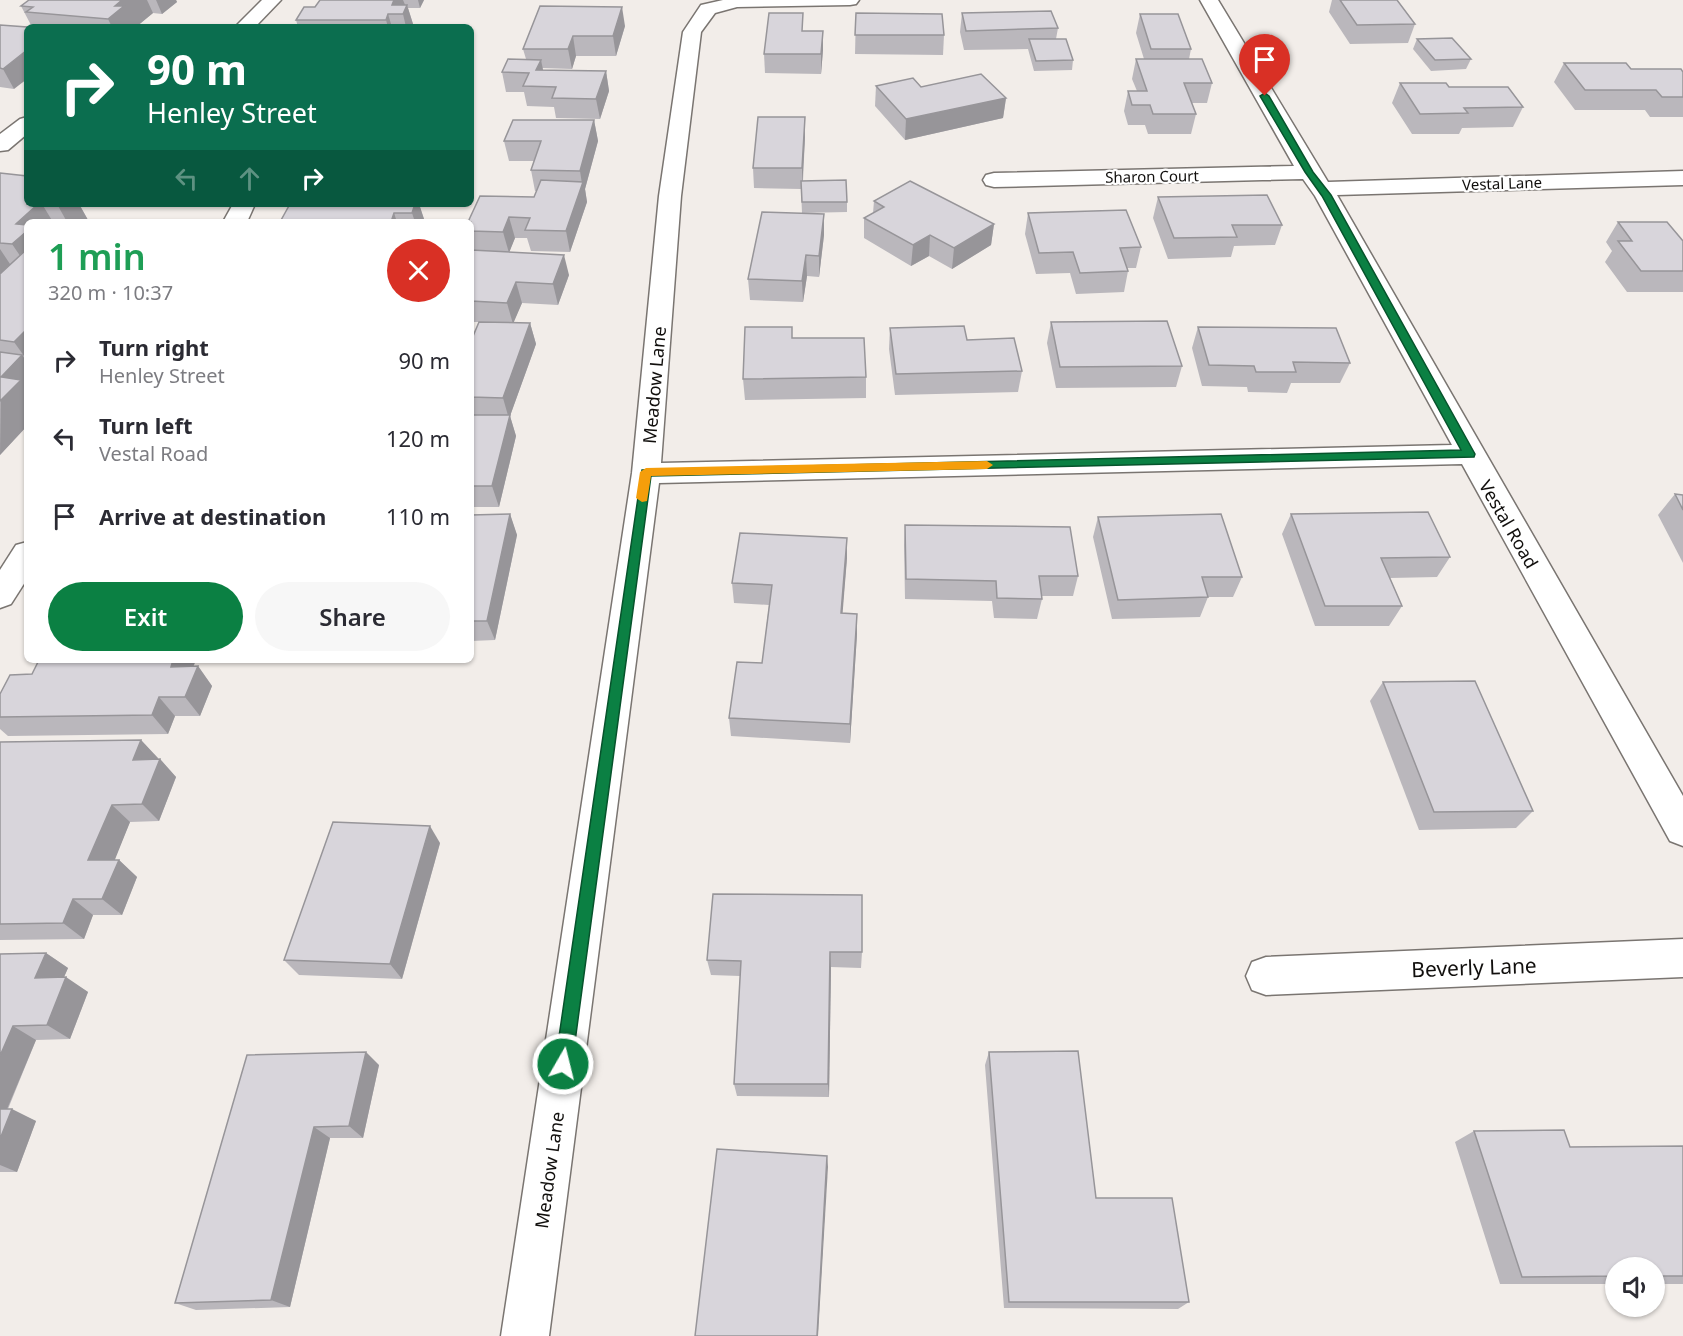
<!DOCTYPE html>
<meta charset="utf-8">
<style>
body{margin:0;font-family:"Noto Sans",sans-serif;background:#f7f7f7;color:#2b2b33;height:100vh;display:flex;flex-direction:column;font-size:22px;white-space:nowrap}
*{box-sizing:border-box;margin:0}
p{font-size:20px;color:#7c7c81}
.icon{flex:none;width:33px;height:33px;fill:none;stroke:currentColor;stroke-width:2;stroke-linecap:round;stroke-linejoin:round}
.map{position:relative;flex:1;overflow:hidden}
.sheet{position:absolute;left:24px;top:219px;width:450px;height:444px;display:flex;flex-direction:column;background:#fff;border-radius:9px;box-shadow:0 2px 4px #0004}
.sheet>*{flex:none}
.top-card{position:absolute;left:24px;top:24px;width:450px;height:183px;border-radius:9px;box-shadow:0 2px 4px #0004;background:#0b6e4f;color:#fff;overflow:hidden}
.tools{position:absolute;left:1605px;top:1257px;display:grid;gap:12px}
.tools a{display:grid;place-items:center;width:60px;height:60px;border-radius:50%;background:#fff;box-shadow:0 2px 4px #0004;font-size:30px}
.pin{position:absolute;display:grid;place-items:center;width:51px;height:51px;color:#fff;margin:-62px -26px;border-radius:50% 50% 50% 0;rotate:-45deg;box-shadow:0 0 6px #0007}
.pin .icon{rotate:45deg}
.me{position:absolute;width:66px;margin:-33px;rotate:8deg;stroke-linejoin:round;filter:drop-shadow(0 0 4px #0008)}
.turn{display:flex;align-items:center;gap:21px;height:126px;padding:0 24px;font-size:27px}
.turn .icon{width:78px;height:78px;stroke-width:2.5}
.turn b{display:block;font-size:42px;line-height:51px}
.lanes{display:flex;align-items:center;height:57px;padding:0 24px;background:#0003;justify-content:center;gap:30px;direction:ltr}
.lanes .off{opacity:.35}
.round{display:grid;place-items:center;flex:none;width:63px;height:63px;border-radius:32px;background:#f7f7f7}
.head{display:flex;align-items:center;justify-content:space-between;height:102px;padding:0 24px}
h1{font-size:36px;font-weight:600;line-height:45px;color:#1e9e55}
.button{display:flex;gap:12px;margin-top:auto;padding:12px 24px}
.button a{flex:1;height:69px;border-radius:36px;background:#0b8043;color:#fff;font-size:24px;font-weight:600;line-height:69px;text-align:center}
.button a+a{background:#f7f7f7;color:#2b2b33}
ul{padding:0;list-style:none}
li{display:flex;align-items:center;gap:18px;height:78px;padding:0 24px}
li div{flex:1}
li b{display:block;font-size:22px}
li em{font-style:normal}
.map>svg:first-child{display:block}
</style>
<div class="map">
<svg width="1683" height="1336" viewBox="0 0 1683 1336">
<rect width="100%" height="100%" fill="#f2ede9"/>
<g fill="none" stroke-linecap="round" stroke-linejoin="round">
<defs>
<g id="minor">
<path d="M262,0h19l-26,27h-20z"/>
<path d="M723,0h136l-3,4 -6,1 -113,2 -22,6 -14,19 -20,164 -20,267 791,-18 -137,-249 -12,-17 -309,8 -8,-2 -3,-5 3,-5 8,-2 300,-7 -94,-166h18l110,182 355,-11v14l-346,10 346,601v50l-13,-5 -208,-377 -803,19 -110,853h-48l131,-863 27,-277 24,-164 18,-27z"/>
<path d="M27,117v17l-19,16 -8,1v-17l20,-15z"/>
<path d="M233,204h22l-8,18h-24z"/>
<path d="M27,542v37l-16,25 -11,4v-38l16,-25z"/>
<path d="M1683,939v38l-417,18 -14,-5 -6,-14 6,-14 14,-5z"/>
</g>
</defs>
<use href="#minor" stroke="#7a7571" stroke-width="3"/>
<use href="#minor" fill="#fff" fill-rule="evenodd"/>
</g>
<g fill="#bab7bc">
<path d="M29,0h147l1,2 -15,12 -9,-1 -17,14h-104l-11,-21z"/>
<path d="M320,0h104l-4,8h-12l5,16 -2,2h37v1h-150l-2,-7 19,-13z"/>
<path d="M1332,0h65l18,24 -7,19 -58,1 -21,-32z"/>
<path d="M540,6l85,20 -9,30h-40l-4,13 -30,-1 1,2 63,1 3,20 -9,28 -44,-1 -2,-11 -27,-1 -3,-14h-18l-4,-20 24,-13 -3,-10z"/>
<path d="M856,13l88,22 -1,20 -88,-1z"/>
<path d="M962,13l96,15 -2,11 17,21 -1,10 -38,1 -6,-22 -64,1 -4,-18z"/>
<path d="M1140,14l51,35 -2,10 23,24 -5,20h-15l4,11 -5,20h-43l-3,-9h-17l-4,-14 4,-20h9l-5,-12 4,-20h8l-8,-26z"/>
<path d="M0,25l14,64 -14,-2z"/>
<path d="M823,31v19l-2,24 -56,-1 -1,-19z"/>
<path d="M1417,39l54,20 -5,10 -35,2 -18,-22z"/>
<path d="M1564,63l67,6 52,3v45h-33l-5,-7h-70l-21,-28z"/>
<path d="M1400,83l49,4 74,20 -10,20 -51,1 -3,6h-47l-20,-31z"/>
<path d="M876,86l45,1 85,11 -3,20 -98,22 -30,-34z"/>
<path d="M805,117v20l-2,44 44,21v10l-45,1 -1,-24 -47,-1 -1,-20z"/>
<path d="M594,120l4,21 -13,48 2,13 -17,50 -39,-1 -4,-13h-12l-6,14 60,23 -11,30 -36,-2 -9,20h17l6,21 -26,72 6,20 -17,71h-28v-166l8,-19h-8v-100l63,-25 3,-6h-2l-4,-21 3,-9h-25l-5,-20z"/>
<path d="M0,173l27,31h52l9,16 -2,2h-59v204l-27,29z"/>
<path d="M1158,197l124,28 -7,20 -41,1 -3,11 -63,2 -15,-41z"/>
<path d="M874,201l120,23 -3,21 -39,24 -23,-13 -18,10 -47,-28v-20l9,-5z"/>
<path d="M290,204h129l5,15 -1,3h-143z"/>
<path d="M1028,213l113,34 -5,21h-9l1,3 -4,21 -48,2 -6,-21 -34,1 -11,-40z"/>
<path d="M824,214v21l-5,42 -12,-1 -4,26 -53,-2 -2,-21z"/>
<path d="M1618,222l65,19v51h-56l-22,-30 7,-11 -6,-9z"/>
<path d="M1051,322l131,44 -6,21 -120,1 -9,-45z"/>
<path d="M1198,327l152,36 -10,20h-49l-4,10 -39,-1 -1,-5 -45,-1 -10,-38z"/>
<path d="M890,328l77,12 55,31 -4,21 -123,3 -6,-46z"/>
<path d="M866,377v21l-121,2 -2,-21z"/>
<path d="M1675,494l8,1v68l-25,-48z"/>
<path d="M510,514l7,21 -22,105 -24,1v-126z"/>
<path d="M1291,514l159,43 -13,20 -47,1 12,28 -13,20h-74l-33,-92z"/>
<path d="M1098,517l144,60 -9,20h-25l-8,20 -88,2 -19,-82z"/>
<path d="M905,525l173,51 -5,20h-32l1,3 -5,20 -43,-1 -2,-17 -87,-2 -1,-54z"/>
<path d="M847,558l-5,55 15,1v20l-7,109 -119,-7 -2,-18 33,-55 7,-58 -35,-2 -2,-20z"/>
<path d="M198,666l14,20 -12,30h-25l-7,18 -160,2 -8,-7v-35l32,-20z"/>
<path d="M1383,682l150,129 -17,17 -97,2 -49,-129z"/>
<path d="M141,740l17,19h2l16,18 -17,44 -29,1 -16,38h5l18,17 -15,38h-29l-9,24 -84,1v-198z"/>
<path d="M440,843l-38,136 -103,-4 -15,-15z"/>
<path d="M713,894l149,58 -1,16 -30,-1 -2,130 -92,-1 -3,-12 6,-108 -29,-1 -4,-15z"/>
<path d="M46,953l22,15 -4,9 24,15 -18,47 -34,1 -28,69 28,12 -19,51h-17v-218z"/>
<path d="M989,1052l107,146 93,104 -11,7 -174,-1 -19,-243z"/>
<path d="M247,1055l132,10 -16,73h-33l-40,169 -94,3 -21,-7z"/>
<path d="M1474,1131l96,16 113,-1v138h-29v-16h-38v16h-116l-45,-142z"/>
</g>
<g fill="#979599">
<path d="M122,0h25l6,13 -17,14h-24l-4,-8 7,-13z"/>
<path d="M156,0h20l1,2 -15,12z"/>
<path d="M394,0h9l3,7 1,-2 6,19 -2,3h-5l-3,-13 -11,-9z"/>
<path d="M418,0h6l-4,8z"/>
<path d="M622,7l3,19 -9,30 -3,-20z"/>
<path d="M388,14l4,13h-4l-2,-7z"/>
<path d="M823,31v19l-2,24v-20z"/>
<path d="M573,36l3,20 -4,13 -4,-20z"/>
<path d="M27,50v29l-13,10 -11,-20z"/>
<path d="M541,60l4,19 -9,-9z"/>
<path d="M606,71l3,20 -9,28 -4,-20z"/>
<path d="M1006,98l-3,20 -98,22 1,-21z"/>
<path d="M805,117v20l-3,52v-21z"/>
<path d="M594,120l4,21 -13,48 2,13 -17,50 -4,-21 16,-47 -2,-13z"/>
<path d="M38,204h4l11,18h-26v44l-15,-22 4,-20z"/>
<path d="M57,204h22l9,16 -2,2h-19z"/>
<path d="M415,204h4l5,15 -1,3h-8l-3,-9z"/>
<path d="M394,213l3,9h-6z"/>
<path d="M824,214v21l-5,42v-21z"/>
<path d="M509,217l6,21 -6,15 -6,-21z"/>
<path d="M994,224l-3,21 -39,24 2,-21z"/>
<path d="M930,235l-1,21 -18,10 2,-21z"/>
<path d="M0,249l16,24 -16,2z"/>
<path d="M564,255l5,20 -11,30 -5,-21z"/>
<path d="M806,255l1,21 -4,26 -1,-21z"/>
<path d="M516,282l6,21 -9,21 -6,-21z"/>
<path d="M530,323l6,21 -26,72 6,20 -17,71 -7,-21 17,-67 -6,-21z"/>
<path d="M27,329v31l-13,-18z"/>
<path d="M22,355l5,7v64l-27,29 1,-78z"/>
<path d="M510,514l7,21 -22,105 -8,-19z"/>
<path d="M847,538v20l-6,75v-20z"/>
<path d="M857,614v20l-7,109v-19z"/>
<path d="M173,660h23l-10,26 -15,-19z"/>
<path d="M198,666l14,20 -12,30 -15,-19z"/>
<path d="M159,697l16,19 -7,18 -16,-19z"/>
<path d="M141,740l17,18 -8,20 -17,-18z"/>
<path d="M160,759l16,18 -17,44 -17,-17z"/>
<path d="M112,805l18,17 -22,55 -20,-17z"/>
<path d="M430,826l10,17 -38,136 -12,-15z"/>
<path d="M119,860l18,17 -15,38 -20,-16z"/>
<path d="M73,899l20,16 -9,24 -21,-16z"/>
<path d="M830,952l1,15 -2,130 -1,-13z"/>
<path d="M46,953l22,15 -11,25 -22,-15z"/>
<path d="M66,977l22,15 -18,47 -23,-14z"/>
<path d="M13,1026l23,14 -34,81 -2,-1v-64z"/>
<path d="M366,1052l13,13 -16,73 -14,-12z"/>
<path d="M12,1109l24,12 -19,51 -17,-7v-26z"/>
<path d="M314,1127l16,11 -40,169 -19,-7z"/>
<path d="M827,1156l1,11 -10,169h-1z"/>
</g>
<g fill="#d8d5db" stroke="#979599" stroke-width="1.5">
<path d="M29,0h93l-7,6h9l-16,13 -82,-7 7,-5 -12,-1z"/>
<path d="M320,0h74l-2,5h15l-4,9h-15l-2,6h-90l8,-13h11z"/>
<path d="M1340,0h57l18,24 -58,1z"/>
<path d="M540,6l82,1 -9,29h-40l-5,13h-45z"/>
<path d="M1051,11l7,17 -92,3 -4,-18z"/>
<path d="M769,13h34l-1,18h21l-2,23h-57z"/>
<path d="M856,13l86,1 2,21h-89z"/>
<path d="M1140,14h38l13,35h-40z"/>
<path d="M0,25l27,2v11l-1,1h1v11l-24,19 -3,-1z"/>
<path d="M448,26v1h-91h1z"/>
<path d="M1452,38l19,21 -36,1 -18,-21z"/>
<path d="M1029,39h37l7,21 -37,1z"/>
<path d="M508,59l33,1 -5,10 70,1 -10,28 -44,-1 4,-11 -33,-1 6,-13 -27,-1z"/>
<path d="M1136,59h66l10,24h-28l12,31h-43l-3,-9h-18l-4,-14h19z"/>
<path d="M1564,63h62l5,6h50l2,3v25h-21l-6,-7h-71z"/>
<path d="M981,74l25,24 -100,21 -30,-33 37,-8 8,9z"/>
<path d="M1400,83h46l3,4h59l15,20 -59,1 4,5 -48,1z"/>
<path d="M758,117h47l-3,51h-49z"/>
<path d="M513,120h81l-14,51 -49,-1 10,-29h-37z"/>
<path d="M0,173l27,3v28h11l-22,20 11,1v6l-15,13 -12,-1z"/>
<path d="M541,180l42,2 -17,49 -41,-1 5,-12 -21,-1 -6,15 -32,-1v-9h-3l12,-26 54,1z"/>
<path d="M846,180l1,22h-45l-1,-21z"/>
<path d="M910,181l84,43 -40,24 -24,-13 -17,10 -49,-27 20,-11 -10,-6z"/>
<path d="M1267,195l15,30h-50l5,12 -63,1 -16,-41z"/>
<path d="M290,204h125l-3,9h-18l-3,9h-111z"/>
<path d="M1126,210l15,37 -21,1 8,23 -48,2 -7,-21 -34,1 -11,-40z"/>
<path d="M762,212l62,2 -5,42 -13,-1 -4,26 -54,-2z"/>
<path d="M1618,222h49l16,19v30h-42l-23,-30h14z"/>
<path d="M27,249v80l-13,13 -14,-2v-66z"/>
<path d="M471,250l93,5 -11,29 -37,-2 -9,21 -36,-2z"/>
<path d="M1167,321l15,45 -122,1 -9,-45z"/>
<path d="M479,322l51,1 -27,75 -32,-1v-56z"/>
<path d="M964,326l3,14 47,-2 8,33 -126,3 -6,-46z"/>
<path d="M745,327h47v11h72l2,39 -123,2z"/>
<path d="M1198,327l138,1 14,35 -57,-1 3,10h-40l-2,-6 -45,-1z"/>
<path d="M0,352l22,3 -21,22 20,3 -21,21z"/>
<path d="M471,415h39l-18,71h-21z"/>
<path d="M1675,494l8,1v15z"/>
<path d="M1428,512l22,45 -69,1 21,48h-77l-34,-92z"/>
<path d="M510,514l-23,107h-16v-106z"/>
<path d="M1221,514l21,63h-40l6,20 -90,3 -20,-83z"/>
<path d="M905,525l165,2 8,49h-39l3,23 -45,-1 -1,-17 -90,-2z"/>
<path d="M740,533l107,5 -6,75 16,1 -7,110 -121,-6 8,-56 25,1 10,-78 -40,-2z"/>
<path d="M39,660h134l-2,7 27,-1 -13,31h-26l-7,18 -152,2v-23l10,-19 22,-1z"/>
<path d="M1475,681l58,130 -99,1 -51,-130z"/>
<path d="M141,740l-8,20 27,-1 -18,45 -30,1 -24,55h31l-17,39h-29l-10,24 -63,1v-182z"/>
<path d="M333,822l97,4 -40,138 -106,-4z"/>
<path d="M713,894l149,1v57h-32l-2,132h-94l7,-123 -34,-1z"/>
<path d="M46,953l-11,25 31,-1 -19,48 -34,1 -13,30v-102z"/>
<path d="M1078,1051l18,147h76l17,104h-180l-20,-250z"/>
<path d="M366,1052l-17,74 -35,1 -43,173 -96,3 72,-248z"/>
<path d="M0,1109h12l-12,30z"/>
<path d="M1564,1130l6,17 113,-1v130h-29v-8h-38v8l-94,1 -48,-146z"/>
<path d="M717,1149l110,7 -10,180h-122z"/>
</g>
<path fill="#0b8043" stroke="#07532c" stroke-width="1.5" d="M1265,93l4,3 44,76 18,23 144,259 -1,3 -823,19 -79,588 -2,6 -7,2 -6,-2 -2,-6 87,-594 819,-20 -139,-254 -17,-24 -45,-76z"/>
<path fill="#f59e0b" d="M987,461l6,4 -6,4 -336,7 -4,25 -5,1 -6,-4 4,-26 6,-4z"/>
<g text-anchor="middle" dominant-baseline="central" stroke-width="4.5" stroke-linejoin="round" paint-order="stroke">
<g font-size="15" fill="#110f0d" stroke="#fff">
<text transform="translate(1152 176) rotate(-1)">Sharon Court</text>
<text transform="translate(1502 183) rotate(-2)">Vestal Lane</text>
</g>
<g font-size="18" fill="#110f0d" stroke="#fff">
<text transform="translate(654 385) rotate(-85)">Meadow Lane</text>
<text transform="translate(1509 524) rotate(60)">Vestal Road</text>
<text transform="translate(549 1170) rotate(-82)">Meadow Lane</text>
</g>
<g font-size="21" fill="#110f0d" stroke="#fff">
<text transform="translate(1474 967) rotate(-2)">Beverly Lane</text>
</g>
</g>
</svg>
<div class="tools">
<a><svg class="icon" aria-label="sound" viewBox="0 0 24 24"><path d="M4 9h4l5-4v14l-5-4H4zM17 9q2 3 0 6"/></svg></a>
</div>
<div class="pin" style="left:1265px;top:96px;background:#d93025"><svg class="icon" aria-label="arrive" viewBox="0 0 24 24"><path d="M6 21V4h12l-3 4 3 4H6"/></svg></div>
<svg class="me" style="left:563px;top:1064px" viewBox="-20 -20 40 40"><circle r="17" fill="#0b8043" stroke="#fff" stroke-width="3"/><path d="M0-11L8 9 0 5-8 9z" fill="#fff"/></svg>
<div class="top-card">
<div class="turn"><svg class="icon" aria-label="right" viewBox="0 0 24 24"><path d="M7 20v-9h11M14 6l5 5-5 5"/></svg><div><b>90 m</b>Henley Street</div></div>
<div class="lanes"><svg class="icon off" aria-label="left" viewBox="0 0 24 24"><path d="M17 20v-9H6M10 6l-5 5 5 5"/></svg><svg class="icon off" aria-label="ahead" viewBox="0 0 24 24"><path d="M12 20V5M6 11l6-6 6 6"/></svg><svg class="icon" aria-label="right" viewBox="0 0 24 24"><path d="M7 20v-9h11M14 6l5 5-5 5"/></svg></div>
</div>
<section class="sheet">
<div class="head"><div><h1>1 min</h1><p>320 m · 10:37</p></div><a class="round" style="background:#d93025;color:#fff"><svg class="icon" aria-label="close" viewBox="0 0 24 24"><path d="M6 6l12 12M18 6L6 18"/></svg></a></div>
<ul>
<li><svg class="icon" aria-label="right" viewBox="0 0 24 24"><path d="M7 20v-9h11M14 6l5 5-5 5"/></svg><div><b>Turn right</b><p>Henley Street</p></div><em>90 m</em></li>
<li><svg class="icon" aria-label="left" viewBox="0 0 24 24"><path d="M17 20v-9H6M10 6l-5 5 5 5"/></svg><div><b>Turn left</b><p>Vestal Road</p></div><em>120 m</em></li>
<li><svg class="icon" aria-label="arrive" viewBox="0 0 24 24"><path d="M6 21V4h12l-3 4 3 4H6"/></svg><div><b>Arrive at destination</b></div><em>110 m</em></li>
</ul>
<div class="button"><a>Exit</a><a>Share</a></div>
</section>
</div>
